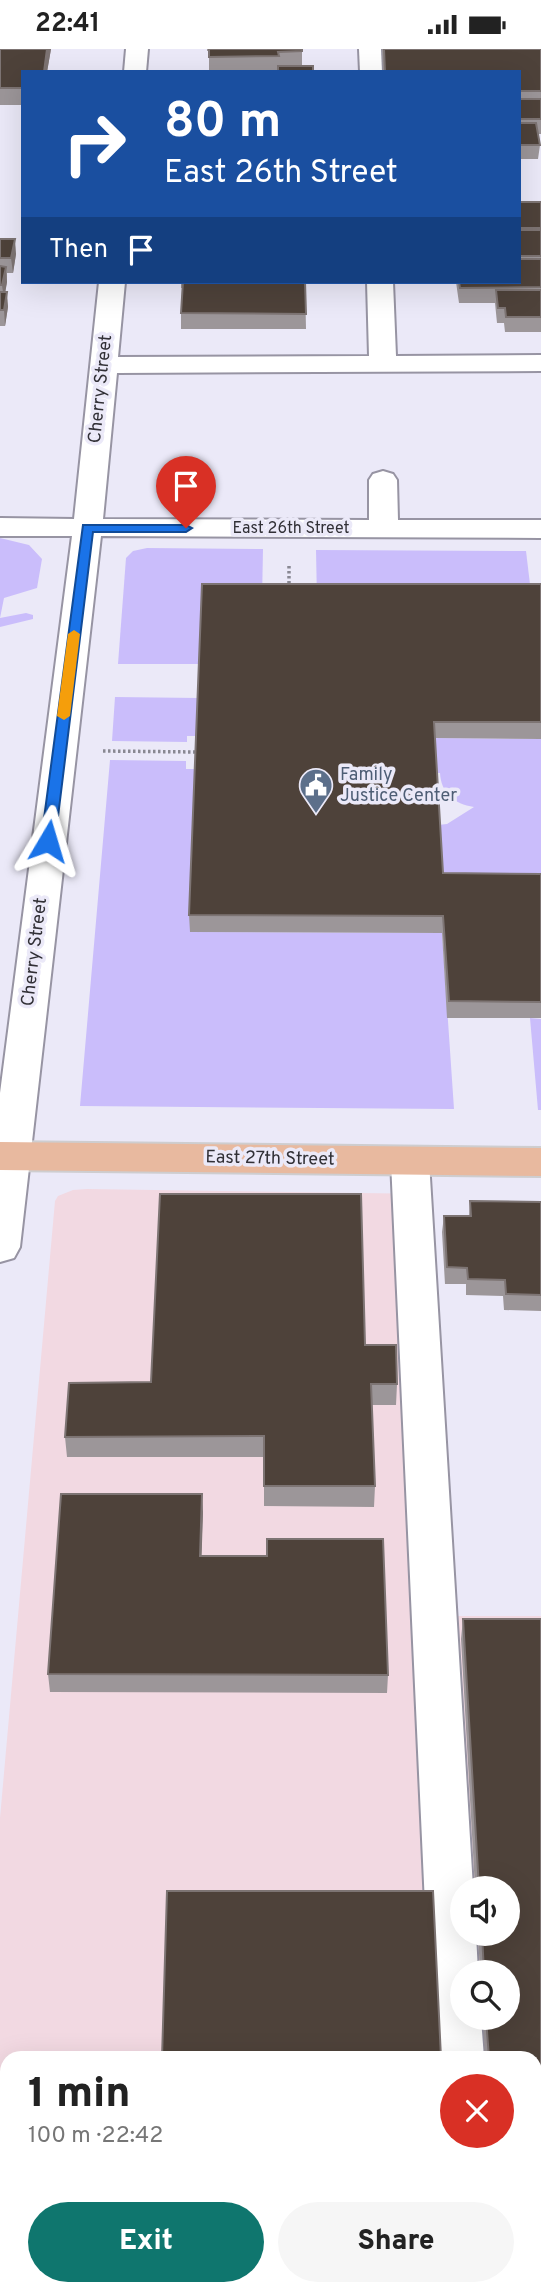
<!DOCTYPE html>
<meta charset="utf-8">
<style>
body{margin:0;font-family:Overpass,sans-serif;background:#f6f6f6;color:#222;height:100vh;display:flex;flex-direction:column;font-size:26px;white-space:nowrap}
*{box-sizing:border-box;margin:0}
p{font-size:23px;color:#767676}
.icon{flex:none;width:38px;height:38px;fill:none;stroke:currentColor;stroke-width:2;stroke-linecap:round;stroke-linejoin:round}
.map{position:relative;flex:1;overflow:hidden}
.sheet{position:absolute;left:0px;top:2002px;width:542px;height:245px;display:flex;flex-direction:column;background:#fff;border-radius:21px 21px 0 0;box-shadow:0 7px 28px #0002}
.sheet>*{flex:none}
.top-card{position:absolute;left:21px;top:21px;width:500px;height:214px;border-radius:0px;box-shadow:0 7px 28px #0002;background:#1a4fa0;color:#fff;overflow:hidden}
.tools{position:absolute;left:450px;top:1827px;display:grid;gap:14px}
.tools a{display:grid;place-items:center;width:70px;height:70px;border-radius:50%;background:#fff;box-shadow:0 7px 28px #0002;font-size:35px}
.pin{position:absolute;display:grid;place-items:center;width:60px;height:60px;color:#fff;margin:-72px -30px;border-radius:50% 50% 50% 0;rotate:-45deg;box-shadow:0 0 7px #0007}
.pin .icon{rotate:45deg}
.me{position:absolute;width:77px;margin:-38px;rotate:7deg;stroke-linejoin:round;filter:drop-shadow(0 0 5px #0008)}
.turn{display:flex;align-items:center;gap:24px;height:147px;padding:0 28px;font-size:32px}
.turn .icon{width:91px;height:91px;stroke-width:2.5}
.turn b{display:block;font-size:49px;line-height:60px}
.then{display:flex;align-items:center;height:66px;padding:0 28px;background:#0003;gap:14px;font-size:26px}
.round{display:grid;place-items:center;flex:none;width:74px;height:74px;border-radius:37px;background:#f6f6f6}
.head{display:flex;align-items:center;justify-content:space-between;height:119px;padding:0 28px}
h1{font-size:42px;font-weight:800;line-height:52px}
.action{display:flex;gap:14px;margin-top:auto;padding:14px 28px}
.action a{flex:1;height:80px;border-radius:42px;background:#0f766e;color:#fff;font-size:28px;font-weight:800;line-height:80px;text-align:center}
.action a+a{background:#f6f6f6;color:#222}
.status{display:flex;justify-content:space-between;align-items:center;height:49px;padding:0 35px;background:#fff;direction:ltr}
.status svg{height:19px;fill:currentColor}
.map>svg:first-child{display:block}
</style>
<div class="status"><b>22:41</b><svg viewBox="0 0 49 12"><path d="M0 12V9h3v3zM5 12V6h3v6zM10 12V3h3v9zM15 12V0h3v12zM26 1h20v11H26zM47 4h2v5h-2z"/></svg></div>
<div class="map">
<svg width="541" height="2247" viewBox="0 0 541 2247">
<rect width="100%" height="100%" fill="#ebe9f8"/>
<path fill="#f2d9e2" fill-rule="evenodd" d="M87,1140l344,5 27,422h83v662h-5v-220h-529v219l-7,-1v-458l55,-617 3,-5 15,-6zM462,1839h46v46h-46zM462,1923h46v46h-46z"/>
<g fill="#cabdfb">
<path d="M0,489l29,7 13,14 -5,29 -33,10 -4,20 26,-5 7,2v4l-33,8z"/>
<path d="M147,499l116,1 -1,51 -61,64h-83l8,-106 7,-7z"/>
<path d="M316,501l210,1 6,50h-215z"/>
<path d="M115,648l84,1 -1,38h-11v6l-75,-1z"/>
<path d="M433,689l108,1v151l-99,-1 -4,-64 9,-1 27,-17c-20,-3 -33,-14 -34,-34h-5z"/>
<path d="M110,711l76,1v8h10l-6,163 252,1 12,176 -374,-3z"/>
<path d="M530,969l11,1v91h-3z"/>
</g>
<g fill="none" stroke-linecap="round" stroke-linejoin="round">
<defs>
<g id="minor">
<path d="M126,0h22l-2,23h-22z"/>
<path d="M359,0h22l1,23h-22z"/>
<path d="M99,233h26l-7,75 251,-1 -2,-74h26l3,74 145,-1v16l-424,2 -14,146 266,1v-40l4,-6 10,-3 10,3 4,6 1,40h143v18l-440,-2 -81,711 -6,11 -14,4v-169l72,-557h-72v-18l74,1z"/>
<path d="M410,1098l14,4 5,10 44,727h-11v46h14l2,38h-16v46h19l3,40h-52l-41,-897 5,-10z"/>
<rect x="444" y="2240" width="54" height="7"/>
</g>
<path id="major" d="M0,1093l541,6v28l-541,-6z"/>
</defs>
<use href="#minor" stroke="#9794a3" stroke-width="4"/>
<use href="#major" stroke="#cecdcf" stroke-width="4"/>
<g stroke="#898892" stroke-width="3.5" stroke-dasharray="2.5 2.5" stroke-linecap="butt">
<path d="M289,517v23"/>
<path d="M103,702l94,1"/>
</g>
<use href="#minor" fill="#fff" fill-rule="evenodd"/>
<use href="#major" fill="#e8b99f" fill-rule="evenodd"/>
</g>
<g fill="#9c9699">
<path d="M0,0h51l-4,23h-24v33h-23z"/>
<path d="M207,0h95v17l11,6 -104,-1v-20h-2z"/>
<path d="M382,0h159v85h-3l2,11 -2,14h-18v-87h-137z"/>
<path d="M520,153h21v130h-36l-1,-9h-7l-2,-20h-36l-3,-21h64z"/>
<path d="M0,190l16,15 -3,19h-6v9l-2,10 3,15 -3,19h-5z"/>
<path d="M181,233h124l1,47h-125v-16l1,-25h-1z"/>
<path d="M541,535v155l-106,-1 8,135 98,1v144h-94l-5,-85 -252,-1 -1,-17z"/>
<path d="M470,1152l71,1v109l-37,-1 -1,-14 -37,-1v-11h-21l-3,-52 2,-16h25z"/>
<path d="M365,1296l32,39 -1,21h-24l3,81 -1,21 -110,-1v-49h-197l-2,-20 86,-55z"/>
<path d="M203,1463l-2,44 187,119 -1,18 -337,-1 -2,-18z"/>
<path d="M463,1570h78v617h-5v-178h-51l-2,-40h25v-46h-28l-2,-38h30v-46h-33l-14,-249z"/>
</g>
<g fill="#7d7473">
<path d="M47,0h4l-4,23h-3z"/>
<path d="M15,190l1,15 -3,19 -2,-15z"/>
<path d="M6,218l1,15 -3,18 -2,-15z"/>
<path d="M7,243l1,15 -3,19 -1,-16z"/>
<path d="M202,1445l1,18 -2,63 -1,-19z"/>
</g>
<g fill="#4e423a" stroke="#7d7473" stroke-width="2">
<path d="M0,0h47l-3,23h-21v16h-23z"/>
<path d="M209,0h93v2l-24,1 1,4 -70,1z"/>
<path d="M384,0h157v42h-21v-19h-135z"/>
<path d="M278,17h35v6h-94v-1h59z"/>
<rect x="520" y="50" width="21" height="20"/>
<path d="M520,74h16l4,22h-20z"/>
<rect x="520" y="153" width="21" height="26"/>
<rect x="520" y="181" width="21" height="26"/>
<path d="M0,190h15l-4,19h-11z"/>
<path d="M520,210h21v28l-81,1 -1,-6h61z"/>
<path d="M0,217l6,1 -4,18h-2z"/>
<path d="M183,233h122l1,32 -125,-1z"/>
<path d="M496,241h45v27h-35l-1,-9h-7z"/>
<path d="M0,243h7l-3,18h-4z"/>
<path d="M202,535h339v138h-107l9,151 98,1v128l-92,-1 -6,-85 -254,-1z"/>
<path d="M160,1145h201l4,151h31l1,39h-26l4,102h-111v-50l-199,1 4,-54 82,-1z"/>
<path d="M470,1152l71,1v93l-35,-1 -1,-14 -37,-1 -1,-11 -20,-1 -3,-51h27z"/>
<path d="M61,1445h141l-2,62h67v-17h116l5,136 -340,-1z"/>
<path d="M463,1570h78v602h-5v-163h-47l-3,-40h22v-46h-24l-2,-38h26v-46h-29z"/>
<path d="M167,1842h266l8,167h-279z"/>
</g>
<path fill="#1a73e8" stroke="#114b97" stroke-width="2" d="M83,476h103l6,3 -6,4h-93l-38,309 -7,5 -7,-5z"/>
<path fill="#f59e0b" d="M74,581l6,4 -10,82 -6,4 -7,-4 11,-82z"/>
<defs>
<symbol id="civic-pin" viewBox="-11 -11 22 30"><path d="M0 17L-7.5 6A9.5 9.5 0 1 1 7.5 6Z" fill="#5c6f8a" stroke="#ebe9f8"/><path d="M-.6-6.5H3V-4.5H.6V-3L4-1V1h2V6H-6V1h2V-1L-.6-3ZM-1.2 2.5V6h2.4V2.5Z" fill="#fff"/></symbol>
</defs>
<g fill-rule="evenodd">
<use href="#civic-pin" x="297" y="717" width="38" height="52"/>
</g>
<g text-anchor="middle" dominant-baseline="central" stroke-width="7" stroke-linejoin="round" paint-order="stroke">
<g font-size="16" fill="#313036" stroke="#ebe9f8">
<text x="291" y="480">East 26th Street</text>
</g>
<g font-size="18" fill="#313036" stroke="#ebe9f8">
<text transform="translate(101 340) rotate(-84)">Cherry Street</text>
<text transform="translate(35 903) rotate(-83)">Cherry Street</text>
<text transform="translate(270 1110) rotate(1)">East 27th Street</text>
</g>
<g font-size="18" fill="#4e5e75" stroke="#ebe9f8" text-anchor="start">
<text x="340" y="726">Family<tspan x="340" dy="21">Justice Center</tspan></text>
</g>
</g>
</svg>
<div class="tools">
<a><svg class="icon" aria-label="sound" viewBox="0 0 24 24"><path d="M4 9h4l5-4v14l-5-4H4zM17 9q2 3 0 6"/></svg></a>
<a><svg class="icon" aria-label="search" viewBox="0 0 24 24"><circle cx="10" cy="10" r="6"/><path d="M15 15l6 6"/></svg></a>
</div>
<div class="pin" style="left:186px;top:479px;background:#d93025"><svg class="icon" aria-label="arrive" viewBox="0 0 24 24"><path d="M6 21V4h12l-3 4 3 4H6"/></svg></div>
<svg class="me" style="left:48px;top:792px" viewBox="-20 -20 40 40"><path d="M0-17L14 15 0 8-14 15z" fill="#1a73e8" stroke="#fff" stroke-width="4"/></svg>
<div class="top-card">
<div class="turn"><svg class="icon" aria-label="right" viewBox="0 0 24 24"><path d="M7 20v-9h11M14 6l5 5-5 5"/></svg><div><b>80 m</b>East 26th Street</div></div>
<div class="then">Then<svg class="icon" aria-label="arrive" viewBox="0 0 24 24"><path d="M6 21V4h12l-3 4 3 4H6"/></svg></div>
</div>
<section class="sheet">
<div class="head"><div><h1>1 min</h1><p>100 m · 22:42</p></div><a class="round" style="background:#d93025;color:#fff"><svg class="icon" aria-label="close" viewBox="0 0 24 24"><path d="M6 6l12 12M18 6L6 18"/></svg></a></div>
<div class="action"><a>Exit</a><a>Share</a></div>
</section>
</div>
